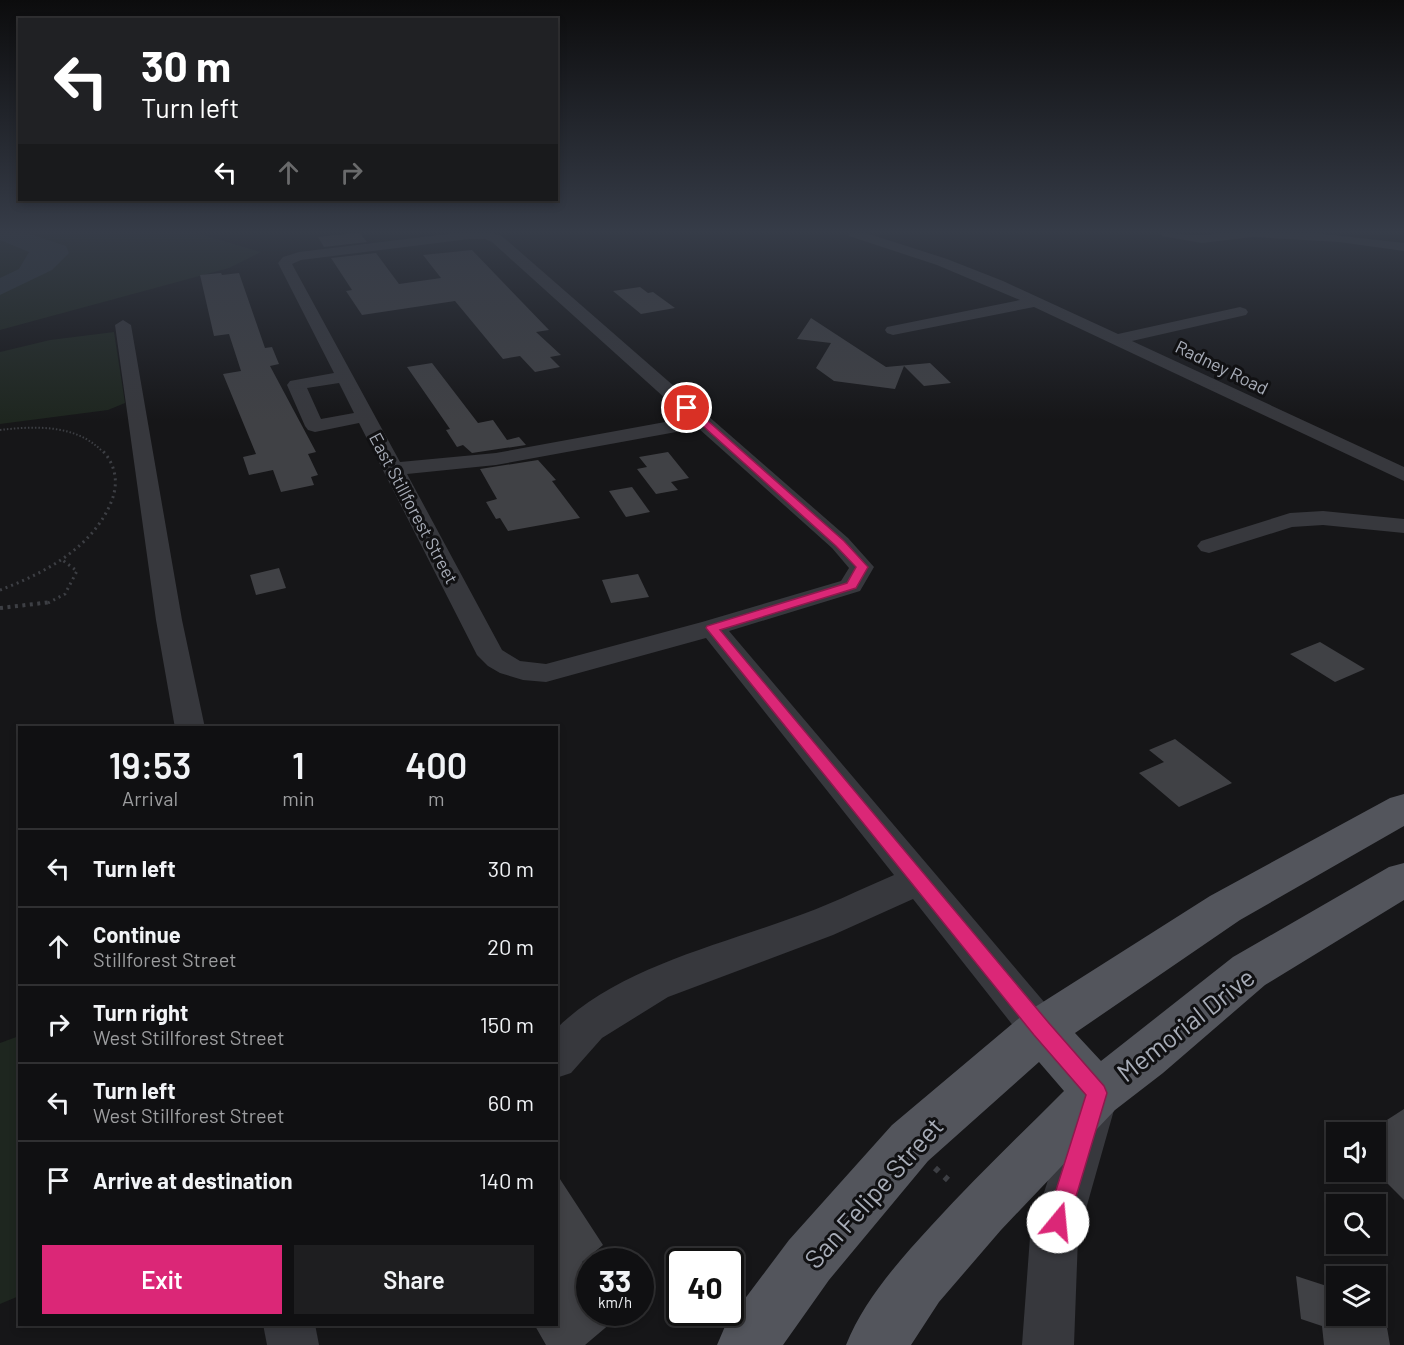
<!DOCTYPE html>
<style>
body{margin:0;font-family:Barlow,sans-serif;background:#1e1e20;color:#f1f3f6;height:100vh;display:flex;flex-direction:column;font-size:22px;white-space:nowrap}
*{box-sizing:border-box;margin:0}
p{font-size:20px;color:#9c9d9f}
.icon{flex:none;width:33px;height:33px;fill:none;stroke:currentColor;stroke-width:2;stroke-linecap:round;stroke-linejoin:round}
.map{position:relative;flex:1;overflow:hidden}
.drawer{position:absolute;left:18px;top:726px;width:540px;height:600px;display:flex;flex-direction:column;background:#101012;border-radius:0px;box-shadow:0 3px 9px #0003,0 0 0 2px #303032}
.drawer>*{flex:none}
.banner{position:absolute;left:18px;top:18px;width:540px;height:183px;border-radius:0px;box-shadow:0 3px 9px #0003,0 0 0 2px #303032;background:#202124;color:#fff;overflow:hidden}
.fabs{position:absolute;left:1326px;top:1122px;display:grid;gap:12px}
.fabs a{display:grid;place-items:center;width:60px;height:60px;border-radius:0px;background:#101012;box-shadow:0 3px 9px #0003,0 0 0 2px #303032;font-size:30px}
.speed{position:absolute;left:576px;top:1248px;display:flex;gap:12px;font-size:30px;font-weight:700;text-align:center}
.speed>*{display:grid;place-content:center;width:78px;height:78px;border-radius:50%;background:#101012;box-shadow:0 3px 9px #0003,0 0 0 2px #303032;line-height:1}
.speed small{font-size:15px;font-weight:400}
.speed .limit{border:3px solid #111;border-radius:9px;background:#fff;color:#111}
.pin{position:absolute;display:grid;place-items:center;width:51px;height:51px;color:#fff;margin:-26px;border:3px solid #fff;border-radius:50%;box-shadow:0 2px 6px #0007}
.me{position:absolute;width:66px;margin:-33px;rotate:17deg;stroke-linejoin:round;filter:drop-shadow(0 0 4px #0008)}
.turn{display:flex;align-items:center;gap:21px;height:126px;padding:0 24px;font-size:27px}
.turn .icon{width:78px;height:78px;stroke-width:2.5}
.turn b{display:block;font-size:42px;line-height:51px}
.lanes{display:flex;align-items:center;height:57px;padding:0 24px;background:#0003;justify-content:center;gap:30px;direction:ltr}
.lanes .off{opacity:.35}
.eta{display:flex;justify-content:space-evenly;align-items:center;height:102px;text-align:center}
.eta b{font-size:36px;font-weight:600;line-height:42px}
.primary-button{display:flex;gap:12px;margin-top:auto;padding:12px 24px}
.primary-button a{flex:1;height:69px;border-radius:0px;background:#db2777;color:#fff;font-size:24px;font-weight:600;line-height:69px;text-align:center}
.primary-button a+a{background:#1e1e20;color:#f1f3f6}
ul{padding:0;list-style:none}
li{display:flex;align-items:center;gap:18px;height:78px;padding:0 24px;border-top:2px solid #303032}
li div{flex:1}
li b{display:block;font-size:22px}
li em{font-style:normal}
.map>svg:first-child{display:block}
</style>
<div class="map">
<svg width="1404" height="1345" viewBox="0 0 1404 1345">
<rect width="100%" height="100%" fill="#161618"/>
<g fill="#1e261f">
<path d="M0,233h196l65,19 -32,16 -229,62z"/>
<path d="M114,332l11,71 -17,7 -108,14v-72l50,-12z"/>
<path d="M19,1036v260l-19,8v-261z"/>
</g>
<path fill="#2c353c" d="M0,233h27l39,13 3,7 -17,17 -52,25v-17l19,-9 10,-17 -29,-12z"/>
<g fill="#404145">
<path d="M354,233h6l7,9 -43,5 -6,-10z"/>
<path d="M472,250l77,80 -13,2 25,23 -11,2 10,10 -25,5 -15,-16 -17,3 -48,-58 -93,14 -16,-24 6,-1 -21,-32 45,-5 23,31 42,-6 -18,-23z"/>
<path d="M221,273l1,2 17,-2 26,75 7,-1 7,17 -9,2 46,86 -8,2 10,21 -7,2 3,8 -33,7 -8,-22 -24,5 -6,-18 13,-3 -33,-80 18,-3 -12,-37 -15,2 -14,-61z"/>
<path d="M640,287l8,6 5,-1 22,16 -34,6 -28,-23z"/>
<path d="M811,318l75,49 44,-4 21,20 -27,3 -20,-20 -9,23 -61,-8 -18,-13 15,-25 -34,-4z"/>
<path d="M432,363l46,60 15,-3 14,20 12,-3 7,8 -54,8 -9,-8 -6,2 -11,-17 4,-1 -43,-62z"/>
<path d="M668,452l21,26 -18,4 7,8 -22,4 -19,-25 10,-2 -8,-10z"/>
<path d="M538,460l18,20 -4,1 28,37 -72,13 -8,-13 -4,1 -10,-17 11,-3 -17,-30z"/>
<path d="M632,487l18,25 -24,5 -17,-26z"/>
<path d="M279,568l7,20 -30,7 -6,-20z"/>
<path d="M638,574l11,23 -38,6 -9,-23z"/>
<path d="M1320,642l45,27 -30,13 -45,-28z"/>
<path d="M1175,739l57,44 -53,24 -40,-34 25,-11 -15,-12z"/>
<path d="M1404,1109v91l-28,-28v-45z"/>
<path d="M556,1173l47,72 -21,17 8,12v38h34l-39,33h-39l-12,-21h22z"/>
<path d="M1296,1276l40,13v27h49l5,29h-66l-2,-19 -21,-7z"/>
</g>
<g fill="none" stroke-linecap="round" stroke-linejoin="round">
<path stroke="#3d3f44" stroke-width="2" stroke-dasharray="1.5 2" stroke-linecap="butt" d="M0,430c35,-4 75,-6 102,21"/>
<g stroke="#3d3f44" stroke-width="3" stroke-dasharray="2 4" stroke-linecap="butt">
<path d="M0,590c45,-17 94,-43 112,-90 7,-19 3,-37 -11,-51"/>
<path d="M48,603l17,-9 12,-23 -16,-12"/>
</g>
<path stroke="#3d3f44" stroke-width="4" stroke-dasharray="3 4.5" stroke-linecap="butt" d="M0,608l52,-6"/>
<path stroke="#3d3f44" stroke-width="6" stroke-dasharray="5 8" stroke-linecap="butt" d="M935,1168l13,12"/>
<g fill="#37383d" fill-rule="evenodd">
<path d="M456,233h36l10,3 346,302 26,29 -14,24 -131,40 327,385 6,13 -6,13 -15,6 -15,-6 -113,-143 -80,36 -165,62 -66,41 -31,35 -15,5v-49c59,-59 156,-82 233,-110 36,-12 70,-29 105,-44l-188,-237 -160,44 -23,-2 -23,-7 -12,-7 -11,-11 -118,-232 -44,9 -7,-2 -3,-4 -18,-41 3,-4 44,-8 -56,-110 5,-6 16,-5zM469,239h16l7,3 195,176 -191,35 -96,9 -108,-198 9,-4zM339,383l15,30 -33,6 -14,-31zM698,428l134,120 17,20 -8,13 -139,41 -156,42 -26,-3 -18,-11 -95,-176 89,-9z"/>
<path d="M848,233h18l81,26 56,22 115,53 122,-27 6,2 2,3 -2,3 -114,26 272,126v14l-370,-174 -141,28 -6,-2 -2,-3 2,-3 133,-27 -83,-35 -88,-29z"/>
<path d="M1161,233l41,2 20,-2h93l89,10v8l-65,-9 -86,-5 -51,6 -40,-7z"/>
<path d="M123,320l8,5 51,295 23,108h-30l-19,-108 -41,-295z"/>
<path d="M1323,511l81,8v14l-81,-8 -31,2 -83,26 -8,-2 -4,-5 4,-5 89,-28z"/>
<path d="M1092,1089l16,6 6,15 -36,127 -4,108h-52l8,-108 40,-127 6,-15z"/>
<path d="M263,1324h52l4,21h-52z"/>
</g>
<path fill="#53555c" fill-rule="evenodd" d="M1404,794v32l-164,94 -165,113 26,28 132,-104 156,-90 15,-4v37l-139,85 -102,88 -48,37 -114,120 -62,72 -28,43h-65c18,-45 52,-83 85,-119 43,-47 88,-90 133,-135l-25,-29 -111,99 -99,119 -46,65h-66l9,-21 63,-84 103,-115 132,-111 186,-118 180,-98z"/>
</g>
<linearGradient id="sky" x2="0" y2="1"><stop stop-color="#0c0c0d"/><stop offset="0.55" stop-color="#363c48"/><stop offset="1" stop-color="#363c48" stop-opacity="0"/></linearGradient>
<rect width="1404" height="421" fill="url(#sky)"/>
<path fill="#db2777" stroke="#8e194d" stroke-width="1.5" d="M684,406h7l153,135 24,26 -12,21 -136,42 328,392 56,64 3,7 -41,137 -8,3 -8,-3 -4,-8 40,-127 -52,-60 -328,-407 1,-2 140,-43 9,-16 -20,-21 -152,-137z"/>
<g text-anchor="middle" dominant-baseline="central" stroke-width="6" stroke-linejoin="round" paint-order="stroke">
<g font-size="18" fill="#a8adb8" stroke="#111113">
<text transform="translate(1222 367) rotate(26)">Radney Road</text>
<text transform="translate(414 508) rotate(62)">East Stillforest Street</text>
</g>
<g font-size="26" fill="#a8adb8" stroke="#111113">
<text transform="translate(1185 1024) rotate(-38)">Memorial Drive</text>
<text transform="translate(873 1192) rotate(-48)">San Felipe Street</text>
</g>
</g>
</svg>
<div class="fabs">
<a><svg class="icon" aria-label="sound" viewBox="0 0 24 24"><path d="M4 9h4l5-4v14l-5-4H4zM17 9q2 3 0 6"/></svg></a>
<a><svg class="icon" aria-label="search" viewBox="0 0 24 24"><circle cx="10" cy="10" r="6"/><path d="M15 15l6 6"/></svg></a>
<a><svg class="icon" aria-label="layers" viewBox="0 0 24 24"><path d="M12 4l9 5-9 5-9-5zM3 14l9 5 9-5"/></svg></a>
</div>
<div class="speed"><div>33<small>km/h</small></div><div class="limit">40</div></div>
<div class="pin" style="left:687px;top:408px;background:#d93025"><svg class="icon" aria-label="arrive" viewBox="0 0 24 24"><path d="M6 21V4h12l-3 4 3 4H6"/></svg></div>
<svg class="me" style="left:1058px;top:1222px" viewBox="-20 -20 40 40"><circle r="19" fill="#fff"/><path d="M0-13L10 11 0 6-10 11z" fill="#db2777"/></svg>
<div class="banner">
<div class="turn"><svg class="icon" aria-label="left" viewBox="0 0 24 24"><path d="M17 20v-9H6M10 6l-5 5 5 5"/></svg><div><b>30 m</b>Turn left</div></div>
<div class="lanes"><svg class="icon" aria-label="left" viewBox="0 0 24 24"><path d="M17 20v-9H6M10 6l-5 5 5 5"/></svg><svg class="icon off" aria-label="ahead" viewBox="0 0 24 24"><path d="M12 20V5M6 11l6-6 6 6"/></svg><svg class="icon off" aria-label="right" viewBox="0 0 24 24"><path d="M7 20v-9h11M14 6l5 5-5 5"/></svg></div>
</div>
<section class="drawer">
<div class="eta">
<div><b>19:53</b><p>Arrival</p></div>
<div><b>1</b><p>min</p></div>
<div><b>400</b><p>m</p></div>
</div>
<ul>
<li><svg class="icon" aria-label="left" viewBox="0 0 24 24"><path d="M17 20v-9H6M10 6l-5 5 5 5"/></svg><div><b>Turn left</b></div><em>30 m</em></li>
<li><svg class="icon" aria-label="ahead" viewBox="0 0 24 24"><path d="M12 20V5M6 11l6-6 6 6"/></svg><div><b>Continue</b><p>Stillforest Street</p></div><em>20 m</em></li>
<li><svg class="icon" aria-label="right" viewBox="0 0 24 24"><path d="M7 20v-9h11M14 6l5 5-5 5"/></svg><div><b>Turn right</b><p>West Stillforest Street</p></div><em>150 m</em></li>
<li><svg class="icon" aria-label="left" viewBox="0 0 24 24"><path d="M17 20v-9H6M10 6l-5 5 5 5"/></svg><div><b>Turn left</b><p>West Stillforest Street</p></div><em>60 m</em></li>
<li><svg class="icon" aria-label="arrive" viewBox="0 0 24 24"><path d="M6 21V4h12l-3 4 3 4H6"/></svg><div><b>Arrive at destination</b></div><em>140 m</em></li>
</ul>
<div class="primary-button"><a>Exit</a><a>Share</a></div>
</section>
</div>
